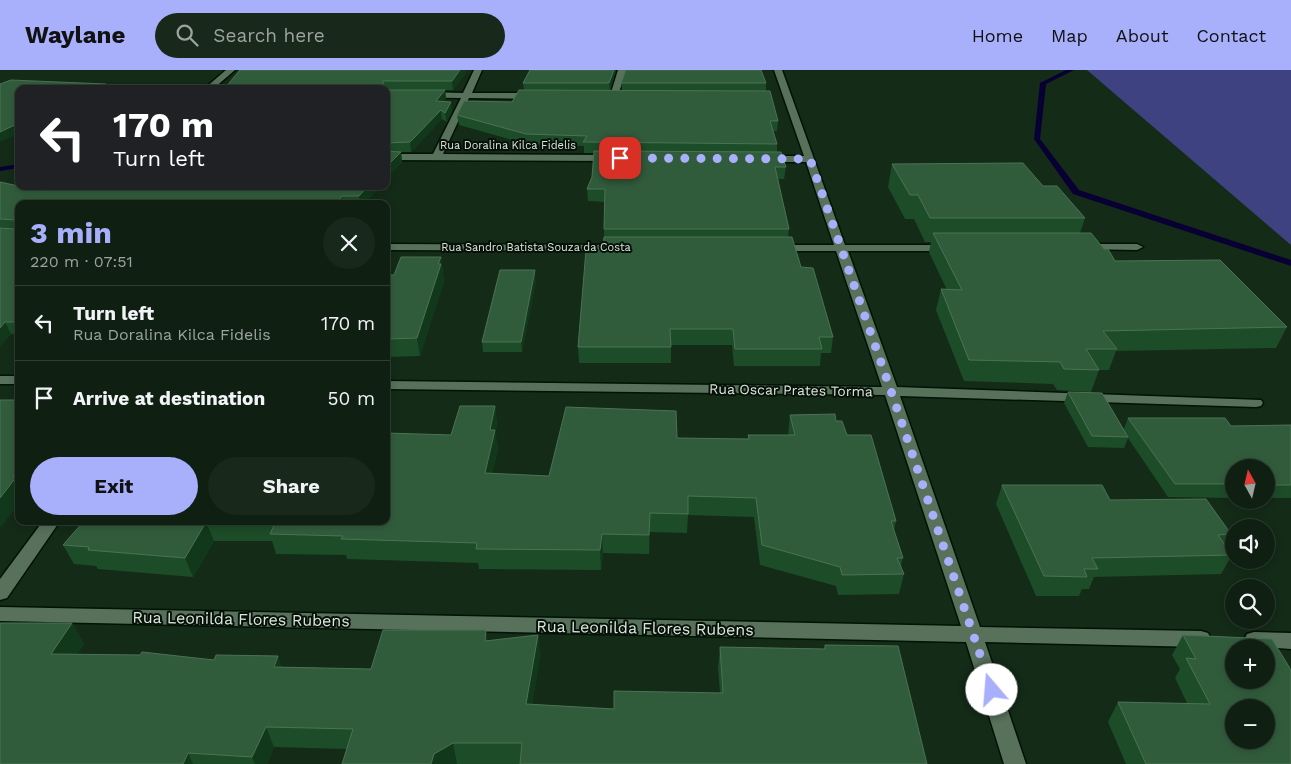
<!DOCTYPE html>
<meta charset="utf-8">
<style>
body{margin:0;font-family:"Work Sans",sans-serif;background:#18281b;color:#f1f3f6;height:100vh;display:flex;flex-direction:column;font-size:19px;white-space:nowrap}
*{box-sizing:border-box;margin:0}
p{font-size:16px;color:#9ba39f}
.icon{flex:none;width:28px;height:28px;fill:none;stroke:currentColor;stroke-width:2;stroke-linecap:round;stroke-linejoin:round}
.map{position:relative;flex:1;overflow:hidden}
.sheet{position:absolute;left:15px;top:130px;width:375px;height:325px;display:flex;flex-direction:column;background:#0f2012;border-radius:10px;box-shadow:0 2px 8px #0003,0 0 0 1px #2f3e32}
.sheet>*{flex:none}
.hud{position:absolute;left:15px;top:15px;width:375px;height:105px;border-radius:10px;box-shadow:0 2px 8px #0003,0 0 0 1px #2f3e32;background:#202124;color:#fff;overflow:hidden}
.needle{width:32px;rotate:352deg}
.fabs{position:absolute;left:1225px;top:389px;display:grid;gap:10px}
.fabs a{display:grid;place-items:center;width:50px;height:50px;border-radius:50%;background:#0f2012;box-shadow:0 2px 8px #0003,0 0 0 1px #2f3e32;font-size:25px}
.pin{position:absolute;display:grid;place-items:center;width:42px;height:42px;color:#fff;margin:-21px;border-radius:10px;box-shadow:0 2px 8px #0006}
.me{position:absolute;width:55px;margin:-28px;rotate:342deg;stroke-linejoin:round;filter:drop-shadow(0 0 4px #0008)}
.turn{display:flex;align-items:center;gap:18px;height:105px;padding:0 15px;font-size:22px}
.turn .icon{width:65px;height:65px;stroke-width:2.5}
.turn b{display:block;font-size:35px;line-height:42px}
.round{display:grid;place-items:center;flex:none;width:52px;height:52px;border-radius:26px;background:#18281b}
.overview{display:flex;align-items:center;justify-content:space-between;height:85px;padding:0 15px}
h1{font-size:30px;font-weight:700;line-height:38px;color:#a8b0fc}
.action{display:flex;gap:10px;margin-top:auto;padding:10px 15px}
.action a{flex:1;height:58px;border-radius:30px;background:#a8b0fc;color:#111;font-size:20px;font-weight:700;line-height:58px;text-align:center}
.action a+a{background:#18281b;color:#f1f3f6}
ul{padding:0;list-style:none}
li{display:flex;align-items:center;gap:15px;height:75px;padding:0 15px;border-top:1px solid #2f3e32}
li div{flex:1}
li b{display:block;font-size:19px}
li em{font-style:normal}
header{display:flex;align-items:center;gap:30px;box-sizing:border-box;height:70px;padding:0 25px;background:#a8b0fc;color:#111}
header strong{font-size:24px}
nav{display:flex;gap:28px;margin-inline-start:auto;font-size:18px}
.search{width:350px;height:45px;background:#18281b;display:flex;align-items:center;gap:12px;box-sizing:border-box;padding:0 18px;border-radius:28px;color:#9ba39f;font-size:19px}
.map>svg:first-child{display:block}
</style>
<header>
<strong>Waylane</strong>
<div class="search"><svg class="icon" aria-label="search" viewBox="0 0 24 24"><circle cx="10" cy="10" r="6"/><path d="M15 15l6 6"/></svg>Search here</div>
<nav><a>Home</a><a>Map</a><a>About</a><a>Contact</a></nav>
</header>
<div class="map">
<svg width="1291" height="694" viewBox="0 0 1291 694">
<rect width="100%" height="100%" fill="#142b18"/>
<path fill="#3f4280" d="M1087,0h204v175z"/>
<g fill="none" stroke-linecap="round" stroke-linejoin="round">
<g fill="#080033" fill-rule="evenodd">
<path d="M1066,0h8l-28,14 -6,55 39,51 212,70v6l-218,-72 -39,-55 6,-56z"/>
<path d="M19,94v4l-19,3v-4z"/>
</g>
<defs>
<g id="minor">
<path d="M226,0h9l-22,19h-9z"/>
<path d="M474,0h8l-10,23h64l4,3 -4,3 -67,-1 -26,56 170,1 5,3 -5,3 -227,-1v-6h47l28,-56 -75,-1v-6l77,2z"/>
<path d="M618,0h8l-8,26 -4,3 -4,-3z"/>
<path d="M774,0h8l63,175h105l6,3 -6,3h-102l49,136 364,13 2,3 -2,3 -5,1 -356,-11 80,231 221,4 7,2 3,6 -3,6 -7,2 -216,-5 41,122h-22l-38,-122 -966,-21v-14l961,19 -76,-231 -499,-6v-8l496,6 -46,-136h-61l-6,-3 6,-3h59l-28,-83h-42l-5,-3 5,-3h40z"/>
<path d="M386,174l236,1 6,3 -6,3 -236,-1z"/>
<path d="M1083,174h54l6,3 -6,3 -58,-1 -2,-2 2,-2z"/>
<rect x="0" y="306" width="19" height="8"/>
<path d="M43,451h17l-53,77 -7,2v-21z"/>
<path d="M1254,562l37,1v16l-44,-3 -3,-6 3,-6z"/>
</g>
</defs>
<use href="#minor" stroke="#011304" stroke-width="3"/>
<use href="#minor" fill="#58715b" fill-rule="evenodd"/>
</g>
<g fill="#1d4c28">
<path d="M530,0h86l-6,20h12l-1,-7h145v8l12,30 -1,10h-4l4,13v8l9,15 -2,12h-7l12,50 -1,8 13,30 32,70 -2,16h-10l-1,13h-86l-2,-21h-61v18h-92l-1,-16 25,-97 1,-13 1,-35 -17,-1 -1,-12 5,-12 2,-24h-10v-7l-57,-2 -68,-19 -2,-10 55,-13 12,-12 -1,-7z"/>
<path d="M466,3l-13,17h-8l1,9 -2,2 8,10 -5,11 -5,-3 -31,33h-10l1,10 -16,17v-90h-162z"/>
<path d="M892,94l151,22 42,32 -5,15 35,28 172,66 -11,21 -160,3 -7,19h-10l-8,22 -34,-2 -4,-6 -89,-3 -28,-71 5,-21 6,1 -18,-38 2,-10h-6l-11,-23h-9l-17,-32z"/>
<path d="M0,112l42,9 6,-5h332l-16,18h-345v130h-8l-11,12z"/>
<path d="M441,187l3,24 -24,75 -34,1v-82h8z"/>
<path d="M536,210l-14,72h-39l-1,-10z"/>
<path d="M1068,322l56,37 4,-11 103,8 60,-1v73h-25v-30h-32v30l-66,-1 -40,-59 -4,10 -36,-1 -24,-44z"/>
<path d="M495,336l2,19 -2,7 3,17 -6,25 57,2 128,-38 71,1v-4h40l2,-20 46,6 11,14 49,86 -2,9 9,28 -2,8 3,8 -5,20 -61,1 -2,-9 -76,-21 -6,-48 -66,-2 -1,18 -37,-1 -1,22 -46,-1 -2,17 -122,-1 -1,-6 -131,-4 -1,-4 -70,-1 -4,-13h-58l-21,36 -95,-8 -2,-3 -22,-2 -11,-19 21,-24h302l65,-86z"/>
<path d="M1002,415l108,15 121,34 -6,11 7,10 -11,19 -127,3 -5,12h-7l-3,7h-43l-40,-92z"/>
<path d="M72,553l12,21 -7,10 205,13 89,2 117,-28 50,-6 2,21 -8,48 82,5 106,-16 -2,-25 2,-21 104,2 1,-4 73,1 -378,118h-63l-111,-15 -72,-2 -7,17h-267z"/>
<path d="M1183,565l108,129h-165l-18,-42 10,-20 69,1 -12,-25 5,-9 -8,-14z"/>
</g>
<g fill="#11381a">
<path d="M460,0h6v3l-13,17 -1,-9z"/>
<path d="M614,0h2l-6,21 -1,-8z"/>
<path d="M106,14l2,5h-12z"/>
<path d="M445,20l1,9 -9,12 -1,-10z"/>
<path d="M451,32l1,9 -5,11 -2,-9z"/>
<path d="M441,40l1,9 -31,33 -1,-10z"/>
<path d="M19,53v10l-19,9v-10z"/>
<path d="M401,82l1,10 -16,17v-12z"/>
<path d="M368,116h12l-16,18h-4l-1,-8z"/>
<path d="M342,126l1,8h-6z"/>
<path d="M441,187l3,24 -24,75 -3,-18z"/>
<path d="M535,200l1,10 -14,72 -1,-10z"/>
<path d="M5,252l6,12 -11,12v-18z"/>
<path d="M495,336l2,19 -2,7 3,17 -10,43 -3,-19 5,-43z"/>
<path d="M19,399v35l-19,24v-30l13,-22z"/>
<path d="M650,443v19l-1,22v-19z"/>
<path d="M206,452l8,19 -21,36 -8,-19z"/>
<path d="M602,464l1,19 -2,17 -1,-20z"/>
<path d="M72,553l12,21 -20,30 -13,-20z"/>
<path d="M486,560l4,20 -5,-9z"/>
<path d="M538,565l2,21 -11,69 -3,-21z"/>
<path d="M278,586l8,21 -12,-10z"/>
<path d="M266,657l8,20 -7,17h-12l-3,-7z"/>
<path d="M453,673l4,21h-26l3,-10z"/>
<path d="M188,683l5,11h-10z"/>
</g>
<g fill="#315c3c" stroke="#4c7255" fill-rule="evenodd">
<path d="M240,0h220l-8,11h-69v8h-159z"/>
<path d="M530,0h84l-5,13h-86z"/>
<path d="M626,0h135l5,13h-145z"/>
<path d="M11,10l95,4 -10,5h-77v34l-19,9v-48z"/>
<path d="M386,20h59l-9,11 15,1 -6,11 -4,-3 -31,32 -24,1z"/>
<path d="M519,20l251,1 8,30h-8l7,23 -194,-2 4,-6 -61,-2 -69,-19 7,-14 48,1z"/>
<path d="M386,81l15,1 -15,15z"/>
<path d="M594,81l187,1 5,15h-11l14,62h-185l1,-40h-18l5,-12z"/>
<path d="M1023,93l20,23h14l28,32h-155l-12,-23h-8l-18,-31z"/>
<path d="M0,112l42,9 6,-5h320l-9,10h-17l-5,8h-318v118h-14l-5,6v-100l14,1 2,-2 -1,-7 -15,-1z"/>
<path d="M933,163h158l13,16h4l7,12 105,-1 67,67 -184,4 14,18h-31l13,21 -35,-1 -4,-7 -91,-2 -28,-71 21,1z"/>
<path d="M604,167h188l9,30 12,1 20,69h-14l3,12h-87l-2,-20h-63l1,18h-93l8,-97h17z"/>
<path d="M401,187h40l-3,7h3l-24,74 -31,1v-64h8z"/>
<path d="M500,200h35l-14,72h-39z"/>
<path d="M1068,322l34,1 26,44 -36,-1z"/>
<path d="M0,330h19v69l-6,7h4l-17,22z"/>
<path d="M460,336h35l-5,24h5l-10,43 64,3 17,-69 110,4 1,27 72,1 -1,-4h47l-5,-20 45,-1 1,7h6l5,14h24l25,86h-5l12,37h-6l7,16 -62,1 -2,-8 -78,-22 -6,-47 -68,-2v18l-38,-1 -1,22 -47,-1 -2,16 -124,-1 1,-6 -136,-4 2,-3 -73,-2 6,-13h110v-88l65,2z"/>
<path d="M1128,348h97l6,8 60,-1v60h-25v-17h-32v16h-59z"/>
<path d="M1002,415h100l8,15 96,-1 25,35 -13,1 14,20 -140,3 6,11h-14l3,8 -43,-1z"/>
<path d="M84,451h181l-59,1 -21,36 -97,-8 1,-3 -26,-2z"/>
<path d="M0,553h72l-21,31 89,1 2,-3 72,8 2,-5 62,1 -4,11 97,2 12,-39h103l-1,11 53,-6 -12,69 88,5v-18l109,2 -3,-46 105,2v-4l73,1 29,118h-407l2,-21h-69l-19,11 -3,10h-89l11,-35 -87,-2 -14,30 -64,-4 -5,11h-183z"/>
<path d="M1183,565l89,4 19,31v94h-145l-28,-62 92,2 -24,-46 10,1zM1234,578h32v32h-32zM1234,638h32v32h-32z"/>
</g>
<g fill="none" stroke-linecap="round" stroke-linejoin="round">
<path stroke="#a8b0fc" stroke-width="9" stroke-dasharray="0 16.2" d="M620,88l190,1 81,232 101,299"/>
</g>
<g text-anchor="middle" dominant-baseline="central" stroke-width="4" stroke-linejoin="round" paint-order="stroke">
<g font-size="11" fill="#d9e7db" stroke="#071109">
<text x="508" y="75">Rua Doralina Kilca Fidelis</text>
<text x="536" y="177">Rua Sandro Batista Souza da Costa</text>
</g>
<g font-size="14" fill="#d9e7db" stroke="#071109">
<text transform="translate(791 320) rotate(1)">Rua Oscar Prates Torma</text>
</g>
<g font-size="16" fill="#d9e7db" stroke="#071109">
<text transform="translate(241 549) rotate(1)">Rua Leonilda Flores Rubens</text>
<text transform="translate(645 558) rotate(1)">Rua Leonilda Flores Rubens</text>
</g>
</g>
</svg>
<div class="fabs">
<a><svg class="needle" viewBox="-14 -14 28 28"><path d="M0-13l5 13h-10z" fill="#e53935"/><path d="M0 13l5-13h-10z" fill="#9ba39f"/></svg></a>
<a><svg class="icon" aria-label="sound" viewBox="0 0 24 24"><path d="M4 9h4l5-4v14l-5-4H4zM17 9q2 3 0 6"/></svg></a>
<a><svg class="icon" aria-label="search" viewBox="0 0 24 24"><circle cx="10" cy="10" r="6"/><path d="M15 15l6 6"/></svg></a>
<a>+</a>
<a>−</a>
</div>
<div class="pin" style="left:620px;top:88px;background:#d93025"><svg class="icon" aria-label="arrive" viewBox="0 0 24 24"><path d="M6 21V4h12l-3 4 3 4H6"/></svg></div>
<svg class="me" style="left:992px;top:620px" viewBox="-20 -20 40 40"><circle r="19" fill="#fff"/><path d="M0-13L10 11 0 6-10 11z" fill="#a8b0fc"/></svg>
<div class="hud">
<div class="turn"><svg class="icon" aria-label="left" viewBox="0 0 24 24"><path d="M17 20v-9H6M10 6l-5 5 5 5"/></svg><div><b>170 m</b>Turn left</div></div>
</div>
<section class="sheet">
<div class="overview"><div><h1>3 min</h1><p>220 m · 07:51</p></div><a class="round"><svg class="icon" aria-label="close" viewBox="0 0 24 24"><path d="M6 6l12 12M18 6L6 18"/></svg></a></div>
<ul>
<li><svg class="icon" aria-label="left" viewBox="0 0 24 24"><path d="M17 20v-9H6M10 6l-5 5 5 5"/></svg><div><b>Turn left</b><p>Rua Doralina Kilca Fidelis</p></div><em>170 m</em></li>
<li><svg class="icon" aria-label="arrive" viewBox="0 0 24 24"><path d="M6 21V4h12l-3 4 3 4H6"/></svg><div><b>Arrive at destination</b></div><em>50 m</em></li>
</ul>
<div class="action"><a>Exit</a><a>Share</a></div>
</section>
</div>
